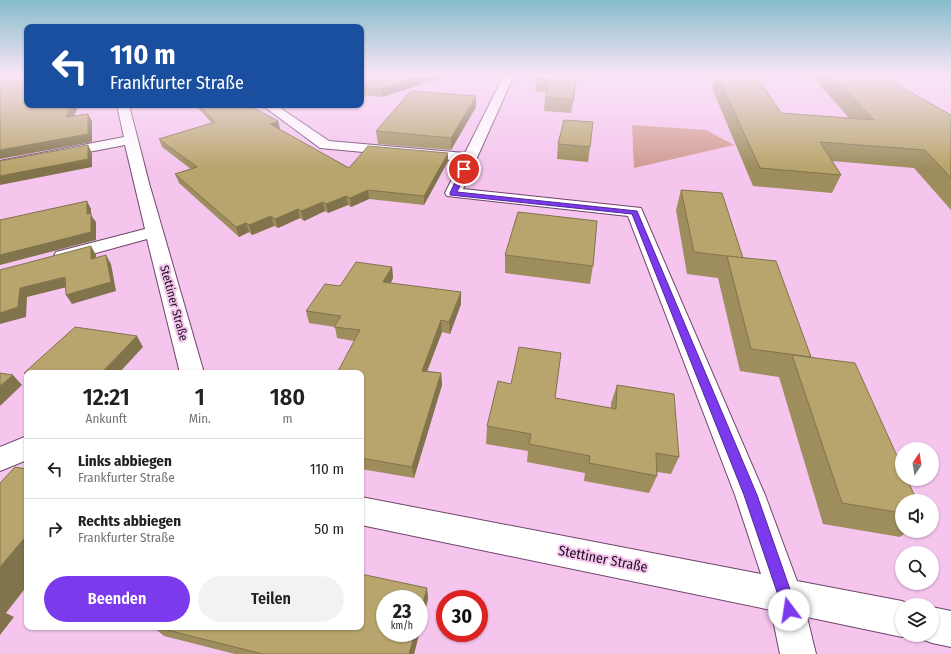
<!DOCTYPE html>
<html lang="de">
<meta charset="utf-8">
<style>
body{margin:0;font-family:"Fira Sans Condensed",sans-serif;background:#f2f2f2;color:#202124;height:100vh;display:flex;flex-direction:column;font-size:15px;white-space:nowrap}
*{box-sizing:border-box;margin:0}
p{font-size:13px;color:#757577}
.icon{flex:none;width:22px;height:22px;fill:none;stroke:currentColor;stroke-width:2;stroke-linecap:round;stroke-linejoin:round}
.map{position:relative;flex:1;overflow:hidden}
.sheet{position:absolute;left:24px;top:370px;width:340px;height:260px;display:flex;flex-direction:column;background:#fff;border-radius:8px;box-shadow:0 1px 3px #0004}
.sheet>*{flex:none}
.top-card{position:absolute;left:24px;top:24px;width:340px;height:84px;border-radius:8px;box-shadow:0 1px 3px #0004;background:#1a4fa0;color:#fff;overflow:hidden}
.needle{width:26px;rotate:12deg}
.buttons{position:absolute;left:895px;top:442px;display:grid;gap:8px}
.buttons a{display:grid;place-items:center;width:44px;height:44px;border-radius:50%;background:#fff;box-shadow:0 1px 3px #0004;font-size:20px}
.speed{position:absolute;left:376px;top:590px;display:flex;gap:8px;font-size:20px;font-weight:700;text-align:center}
.speed>*{display:grid;place-content:center;width:52px;height:52px;border-radius:50%;background:#fff;box-shadow:0 1px 3px #0004;line-height:1}
.speed small{font-size:10px;font-weight:400}
.speed .limit{border:6px solid #d22;background:#fff;color:#111}
.pin{position:absolute;display:grid;place-items:center;width:34px;height:34px;color:#fff;margin:-17px;border:2px solid #fff;border-radius:50%;box-shadow:0 1px 4px #0007}
.me{position:absolute;width:44px;margin:-22px;rotate:346deg;stroke-linejoin:round;filter:drop-shadow(0 0 3px #0008)}
.turn{display:flex;align-items:center;gap:14px;height:84px;padding:0 20px;font-size:18px}
.turn .icon{width:52px;height:52px;stroke-width:2.5}
.turn b{display:block;font-size:28px;line-height:34px}
.eta{display:flex;justify-content:space-evenly;align-items:center;height:68px;text-align:center}
.eta b{font-size:24px;font-weight:600;line-height:28px}
.cta{display:flex;gap:8px;margin-top:auto;padding:8px 20px}
.cta a{flex:1;height:46px;border-radius:24px;background:#7c3aed;color:#fff;font-size:16px;font-weight:600;line-height:46px;text-align:center}
.cta a+a{background:#f2f2f2;color:#202124}
ul{padding:0;list-style:none}
li{display:flex;align-items:center;gap:12px;height:60px;padding:0 20px;border-top:1px solid #e0e0e0}
li div{flex:1}
li b{display:block;font-size:15px}
li em{font-style:normal}
.map>svg:first-child{display:block}
</style>
<div class="map">
<svg width="951" height="654" viewBox="0 0 951 654">
<rect width="100%" height="100%" fill="#f5c5ee"/>
<path fill="#d19c92" d="M632,125l74,5 28,15 -100,23z"/>
<g fill="none" stroke-linecap="round" stroke-linejoin="round">
<defs>
<g id="minor">
<path d="M504,75h10l-51,114 178,19 124,287 32,86 105,20 9,4h-9v30h4l-4,2 -95,-20 9,37h-36l-9,-44 -410,-85v-28l400,77 -26,-79 -107,-279 -181,-20 -2,-3 16,-32 -141,-13 -58,-43h14l53,36 136,12z"/>
<path d="M117,105h12l20,78 55,190h-24l-33,-134 -84,23 -7,-2 -2,-4 2,-4 89,-23 -20,-84 -125,24v-8l124,-24z"/>
<path d="M27,436v24l-27,11v-24z"/>
<path d="M932,607l19,4v36l-19,-4 -13,-5 -1,-3h14z"/>
</g>
</defs>
<use href="#minor" stroke="#6e4569" stroke-width="2"/>
<use href="#minor" fill="#fff" fill-rule="evenodd"/>
</g>
<g fill="#9e8e5e">
<path d="M361,75h82l-2,3 -59,19 -21,-2z"/>
<path d="M578,75l-7,38 -27,-2 1,-14 1,-5 -11,-1 1,-12z"/>
<path d="M715,75h41l25,38 68,5 -38,-43h69l71,40v95l-37,-42 -82,-7 9,14 -9,18 -79,-7 -41,-98z"/>
<path d="M939,75h12v9z"/>
<path d="M195,105h53l30,16 2,8 69,39 99,-15v8l-24,44 -55,-6 -18,8 -3,-2 -20,8 -3,-2 -21,10 -4,-3 -22,10 -4,-2 -22,9 -3,-3 -10,5 -60,-54 -4,-9 16,-5 -29,-22 -3,-8 53,-16z"/>
<path d="M476,107l-25,43 -73,-6 -2,-13z"/>
<path d="M558,144l32,3 -2,15 -31,-3z"/>
<path d="M681,190l62,68 68,99 91,144v30h6l-8,6 -77,-13 -44,-147 -39,-6 -22,-93 -31,-4 -11,-64z"/>
<path d="M505,255l88,11 -3,18 -85,-11z"/>
<path d="M392,267l1,11 -2,5 70,9v12l-11,30 -8,-2 -15,39 14,2 1,12 -28,93 -53,-9v-96l-7,-32 -17,-3 -2,-11 -26,-4 -3,-12z"/>
<path d="M617,385l62,72 -8,17 -14,-2v4l-8,17 -65,-12 1,-8 -58,-11 1,-11 -42,-7 1,-18 68,-28 56,10v-5z"/>
<path d="M427,588l1,11 -14,55h-179l-71,-18 -11,-9z"/>
</g>
<g fill="#81744c">
<path d="M427,75h16l-2,3 -59,19 -1,-8z"/>
<path d="M577,75h1l-7,38 2,-13z"/>
<path d="M476,96v11l-25,43v-12z"/>
<path d="M71,105h8l-9,20 -4,-8z"/>
<path d="M88,114l4,7v21l-92,17v-9z"/>
<path d="M278,121l2,8 -10,-5z"/>
<path d="M88,145l4,8v14l-92,18v-9z"/>
<path d="M448,153v8l-24,44v-9z"/>
<path d="M368,190l1,9 -18,8 -1,-9z"/>
<path d="M346,196l2,9 -20,8 -2,-9z"/>
<path d="M87,201l4,8v6l5,7v18l-96,25v-10l87,-41z"/>
<path d="M323,202l2,9 -21,10 -3,-10z"/>
<path d="M298,209l2,9 -22,10 -3,-9z"/>
<path d="M271,216l3,10 -22,9 -3,-10z"/>
<path d="M246,223l3,9 -10,5 -3,-10z"/>
<path d="M91,246l5,9v13l-5,-9z"/>
<path d="M106,255l5,9 5,27 -44,13 -6,-9z"/>
<path d="M392,267l1,11 -8,15 -2,-11z"/>
<path d="M65,277l6,9 -44,11 -1,20 -26,7v-11l20,-25z"/>
<path d="M461,292v12l-11,30 -1,-12z"/>
<path d="M441,320l1,12 -19,50 -1,-11z"/>
<path d="M137,336l6,11 -24,26h-18z"/>
<path d="M441,373l1,12 -28,93 -2,-11z"/>
<path d="M13,375l9,10 -22,21v-20z"/>
<path d="M27,535v51l-21,27 8,4 -14,18v-68z"/>
<path d="M427,588l1,11 -14,55h-5l6,-21h4v-16z"/>
</g>
<g fill="#b8a56d" stroke="#81744c">
<path d="M0,75h27v30h44l-5,12 22,-3v20l-88,16z"/>
<path d="M361,75h66l-46,14 -20,-1z"/>
<path d="M537,75h40l-4,25 -28,-3 5,-17 -14,-1z"/>
<path d="M717,75h39l25,38 93,7 -43,-45h49l71,40v63l-26,-28 -105,-8 21,33 -81,-7z"/>
<path d="M411,91l65,5 -25,42 -75,-7z"/>
<path d="M199,105h49l30,16 -8,3 79,44 19,-22 80,7 -24,43 -56,-6 -18,8 -4,-2 -20,8 -3,-2 -22,9 -3,-2 -23,10 -4,-3 -22,9 -3,-2 -10,4 -61,-53 22,-7 -38,-28 56,-17z"/>
<path d="M564,120l29,2 -3,25 -32,-3z"/>
<path d="M88,145v14l-88,17v-15z"/>
<path d="M681,190l41,3 21,65 -49,-6z"/>
<path d="M87,201v13l4,-1v19l-91,23v-35z"/>
<path d="M518,212l79,9 -4,45 -88,-11z"/>
<path d="M91,246v13l15,-4 5,27 -45,13 -1,-18 -45,11 -2,19 -18,6v-43z"/>
<path d="M727,256l49,5 35,96 -60,-8z"/>
<path d="M356,262l36,5 -9,15 78,10 -12,30 -8,-2 -19,51 19,2 -29,94 -51,-9v-85h-24l23,-43 -26,-3 7,-11 -35,-5 19,-27 15,2z"/>
<path d="M75,327l62,9 -36,37h-74v1l-3,-1z"/>
<path d="M519,347l42,6 -6,45 61,11 1,-24 57,9 5,63 -23,-4 1,23 -68,-13 1,-7 -61,-12 2,-10 -44,-8 11,-45 13,3z"/>
<path d="M792,355l63,8 47,104v12h5l10,22h-15v12l-60,-10z"/>
<path d="M0,373l13,2 -13,11z"/>
<path d="M15,467l12,2v66l-27,32v-84z"/>
<path d="M361,574l66,14 -8,29v-18h-34v34h30l-6,21h-146l-108,-27h206z"/>
</g>
<linearGradient id="sky" x2="0" y2="1"><stop stop-color="#86bdcb"/><stop offset="0.45" stop-color="#fae5f7"/><stop offset="1" stop-color="#fae5f7" stop-opacity="0"/></linearGradient>
<rect width="951" height="167" fill="url(#sky)"/>
<path fill="#7c3aed" stroke="#51269a" d="M464,167l4,2 -11,23 180,19 120,284 35,100 4,15 -2,5 -5,2 -5,-2 -6,-20 -34,-100 -112,-281 -182,-19v-2l11,-24z"/>
<g text-anchor="middle" dominant-baseline="central" stroke-width="4" stroke-linejoin="round" paint-order="stroke">
<g font-size="12" fill="#200f1e" stroke="#f5c5ee">
<text transform="translate(174 303) rotate(75)">Stettiner Straße</text>
</g>
<g font-size="14" fill="#200f1e" stroke="#f5c5ee">
<text transform="translate(603 559) rotate(11)">Stettiner Straße</text>
</g>
</g>
</svg>
<div class="buttons">
<a><svg class="needle" viewBox="-14 -14 28 28"><path d="M0-13l5 13h-10z" fill="#e53935"/><path d="M0 13l5-13h-10z" fill="#757577"/></svg></a>
<a><svg class="icon" aria-label="sound" viewBox="0 0 24 24"><path d="M4 9h4l5-4v14l-5-4H4zM17 9q2 3 0 6"/></svg></a>
<a><svg class="icon" aria-label="search" viewBox="0 0 24 24"><circle cx="10" cy="10" r="6"/><path d="M15 15l6 6"/></svg></a>
<a><svg class="icon" aria-label="layers" viewBox="0 0 24 24"><path d="M12 4l9 5-9 5-9-5zM3 14l9 5 9-5"/></svg></a>
</div>
<div class="speed"><div>23<small>km/h</small></div><div class="limit">30</div></div>
<div class="pin" style="left:464px;top:169px;background:#d93025"><svg class="icon" aria-label="arrive" viewBox="0 0 24 24"><path d="M6 21V4h12l-3 4 3 4H6"/></svg></div>
<svg class="me" style="left:789px;top:610px" viewBox="-20 -20 40 40"><circle r="19" fill="#fff"/><path d="M0-13L10 11 0 6-10 11z" fill="#7c3aed"/></svg>
<div class="top-card">
<div class="turn"><svg class="icon" aria-label="left" viewBox="0 0 24 24"><path d="M17 20v-9H6M10 6l-5 5 5 5"/></svg><div><b>110 m</b>Frankfurter Straße</div></div>
</div>
<section class="sheet">
<div class="eta">
<div><b>12:21</b><p>Ankunft</p></div>
<div><b>1</b><p>Min.</p></div>
<div><b>180</b><p>m</p></div>
</div>
<ul>
<li><svg class="icon" aria-label="left" viewBox="0 0 24 24"><path d="M17 20v-9H6M10 6l-5 5 5 5"/></svg><div><b>Links abbiegen</b><p>Frankfurter Straße</p></div><em>110 m</em></li>
<li><svg class="icon" aria-label="right" viewBox="0 0 24 24"><path d="M7 20v-9h11M14 6l5 5-5 5"/></svg><div><b>Rechts abbiegen</b><p>Frankfurter Straße</p></div><em>50 m</em></li>
</ul>
<div class="cta"><a>Beenden</a><a>Teilen</a></div>
</section>
</div>
